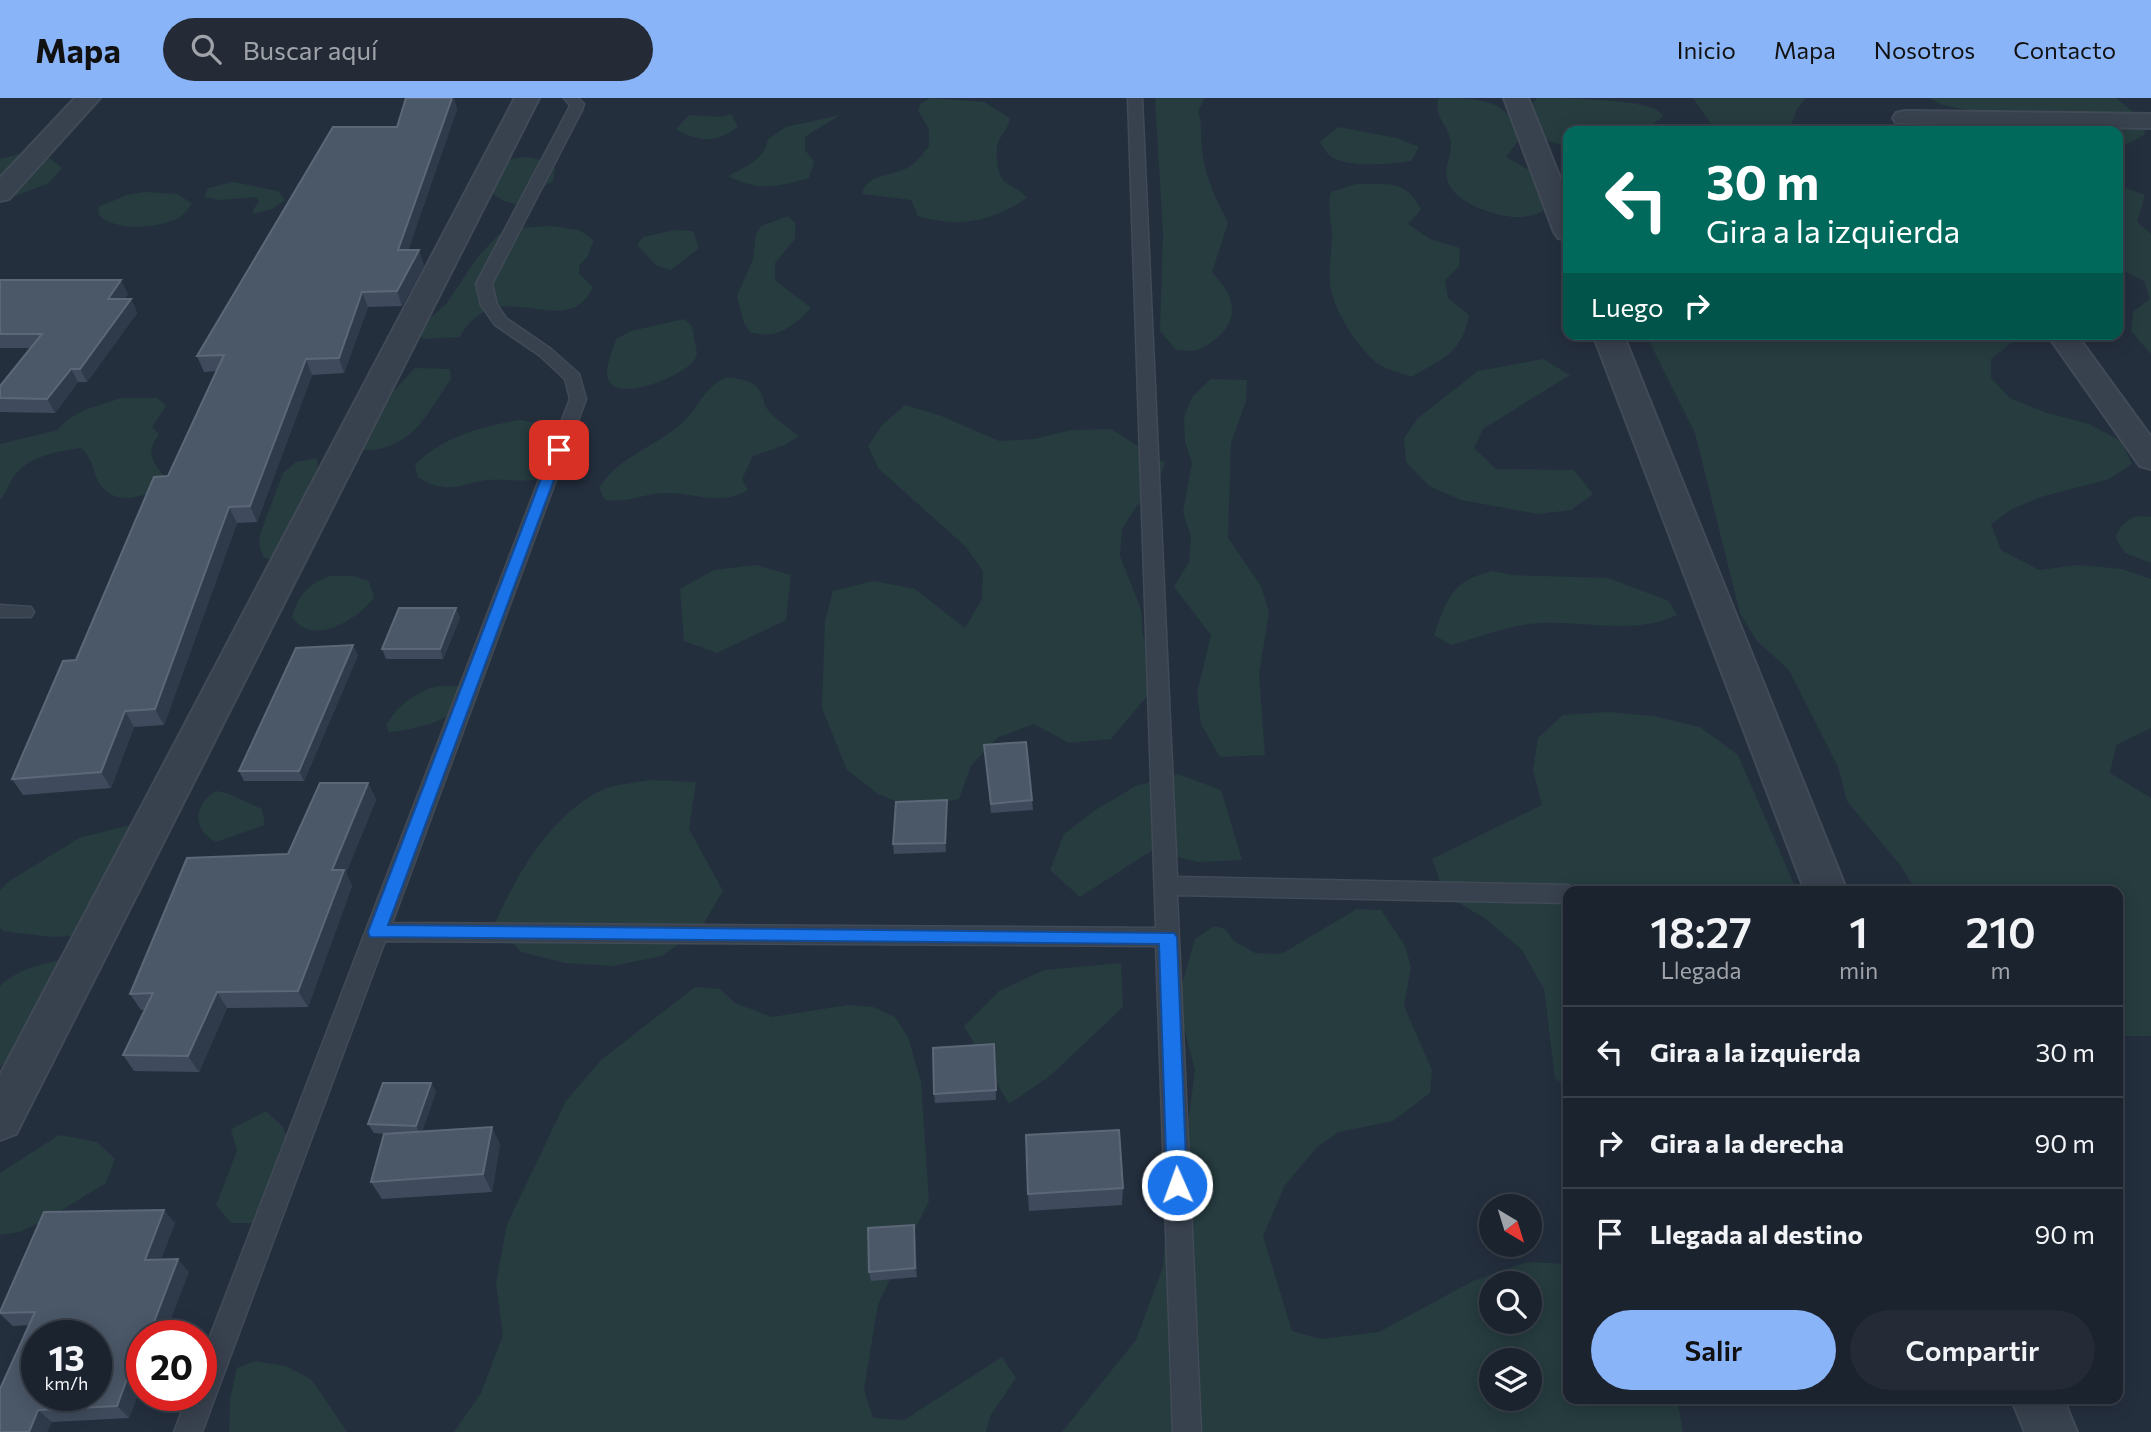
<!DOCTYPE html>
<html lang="es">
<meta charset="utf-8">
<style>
body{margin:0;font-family:Commissioner,sans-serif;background:#242b36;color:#f1f3f6;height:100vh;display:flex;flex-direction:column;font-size:26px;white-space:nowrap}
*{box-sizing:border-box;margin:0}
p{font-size:23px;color:#a0a4aa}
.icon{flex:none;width:38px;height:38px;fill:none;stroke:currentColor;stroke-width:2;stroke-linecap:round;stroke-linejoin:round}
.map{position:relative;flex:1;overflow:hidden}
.sheet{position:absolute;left:1563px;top:788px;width:560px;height:518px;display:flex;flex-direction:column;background:#1b232e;border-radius:14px;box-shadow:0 4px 18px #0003,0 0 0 2px #39404a}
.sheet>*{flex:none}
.guide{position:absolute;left:1563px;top:28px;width:560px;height:214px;border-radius:14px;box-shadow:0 4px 18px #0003,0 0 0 2px #39404a;background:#00695c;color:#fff;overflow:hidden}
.needle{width:46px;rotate:142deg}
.buttons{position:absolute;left:1479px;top:1096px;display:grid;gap:14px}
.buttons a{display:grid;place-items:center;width:63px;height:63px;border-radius:50%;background:#1b232e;box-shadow:0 4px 18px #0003,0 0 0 2px #39404a;font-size:35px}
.speed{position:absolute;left:21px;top:1222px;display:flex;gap:14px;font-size:35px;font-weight:700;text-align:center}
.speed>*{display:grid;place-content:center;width:91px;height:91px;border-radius:50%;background:#1b232e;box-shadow:0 4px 18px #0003,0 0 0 2px #39404a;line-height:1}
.speed small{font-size:18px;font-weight:400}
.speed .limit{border:10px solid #d22;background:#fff;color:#111}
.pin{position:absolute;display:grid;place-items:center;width:60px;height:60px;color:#fff;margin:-30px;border-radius:14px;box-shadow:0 4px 10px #0006}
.me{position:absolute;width:77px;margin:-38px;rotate:358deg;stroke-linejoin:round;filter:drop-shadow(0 0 5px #0008)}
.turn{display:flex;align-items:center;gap:24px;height:147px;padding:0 28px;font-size:32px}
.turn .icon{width:91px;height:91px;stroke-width:2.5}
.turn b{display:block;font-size:49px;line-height:60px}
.then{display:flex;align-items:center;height:66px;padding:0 28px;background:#0003;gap:14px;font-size:26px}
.eta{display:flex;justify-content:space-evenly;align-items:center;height:119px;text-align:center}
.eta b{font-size:42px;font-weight:600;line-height:49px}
.primary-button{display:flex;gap:14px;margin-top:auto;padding:14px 28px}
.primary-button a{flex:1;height:80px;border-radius:42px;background:#8ab4f8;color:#111;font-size:28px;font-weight:600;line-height:80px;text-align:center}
.primary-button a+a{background:#242b36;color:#f1f3f6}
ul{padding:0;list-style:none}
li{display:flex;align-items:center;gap:21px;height:91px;padding:0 28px;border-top:2px solid #39404a}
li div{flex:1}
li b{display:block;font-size:26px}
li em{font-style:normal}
header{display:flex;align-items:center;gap:42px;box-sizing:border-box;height:98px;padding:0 35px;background:#8ab4f8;color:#111}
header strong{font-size:33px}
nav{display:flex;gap:38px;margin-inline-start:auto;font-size:24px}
.search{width:490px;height:63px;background:#242b36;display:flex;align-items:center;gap:18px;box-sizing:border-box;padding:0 24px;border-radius:38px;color:#a0a4aa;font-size:26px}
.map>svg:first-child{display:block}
</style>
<header>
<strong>Mapa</strong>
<div class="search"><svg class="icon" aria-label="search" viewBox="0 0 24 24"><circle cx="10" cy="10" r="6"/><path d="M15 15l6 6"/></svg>Buscar aquí</div>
<nav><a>Inicio</a><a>Mapa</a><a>Nosotros</a><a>Contacto</a></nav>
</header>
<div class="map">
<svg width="2151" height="1334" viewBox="0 0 2151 1334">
<rect width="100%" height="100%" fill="#242f3e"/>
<g fill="#263c3f" fill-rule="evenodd">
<path d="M931,0l53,4 26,16c-1,10 -9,16 -12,25 -3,9 -1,32 6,38 8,7 16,8 23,17 -36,24 -68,30 -109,18l-7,-16 -49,-6c5,-22 31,-17 47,-27 8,-5 14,-14 20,-21v-16l-11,-20 3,-7z"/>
<path d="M1155,0h50l-7,13c5,14 2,25 4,39 3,27 14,49 26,73l-16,49c10,12 20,22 20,38 1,18 -23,39 -40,41 -5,0 -11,-1 -16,-1l-16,-19 3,-97z"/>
<path d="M1439,0c37,0 71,0 81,40l-14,19 36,20 7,30c-9,6 -19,10 -30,10 -21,1 -64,-14 -71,-35 -5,-14 3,-24 3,-38 0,-16 -20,-29 -12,-46z"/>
<path d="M1537,0c24,0 119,0 126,18 -22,22 -66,15 -95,15v16h-3l-27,-10 -12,-24z"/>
<path d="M1693,0h113l-9,11 -8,22h-73z"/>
<path d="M1929,0h187l31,25 -3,12 -14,8 -12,2v-14h-97l-19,-14 -59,-12z"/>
<path d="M731,16l7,13c-22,16 -38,16 -62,2l13,-14 31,2z"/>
<path d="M840,17l-35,22v13l9,12 -5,16c-33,9 -49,14 -81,-2 19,-10 36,-16 40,-37l18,-12z"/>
<path d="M1338,29l59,11 22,9 -8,14c-20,3 -65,8 -82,-6 -3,-3 -7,-9 -9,-13z"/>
<path d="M23,55l25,4 14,11 -13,15 -49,19v-43z"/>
<path d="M523,59c14,1 21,3 32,12l-2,12 -11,7 -14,16c-19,1 -26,-3 -41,-14l20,-30z"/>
<path d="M233,84l45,9 7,9 -12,9 -20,5v-4l6,-9 -3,-4 -37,3 -15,-3 4,-9z"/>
<path d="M1356,86c30,0 51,-5 65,26l-13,14 22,15 30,9 -1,18 -14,14 3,18 21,17c-7,39 -27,44 -58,62 -10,-4 -22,-7 -31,-12 -20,-14 -42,-48 -48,-71 -5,-18 -1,-37 0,-54 1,-18 -6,-29 -1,-48z"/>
<path d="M2118,87l27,10 -8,27 14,12v120l-20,-23 2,-19 17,-13 -6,-18 -26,-13z"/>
<path d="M145,94l33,2 14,10c-4,4 -8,10 -12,13 -21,12 -64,15 -81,-2l-1,-8 29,-12z"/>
<path d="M788,118l7,7v16l-20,24v17l36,28c-18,19 -34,32 -61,24l-6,-9 -7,-27 16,-37 3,-25 5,-8z"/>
<path d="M550,128l29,4 15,10 -7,17 -8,9v8l14,13c-26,58 -96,-18 -133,50l-37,2 -7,-8 30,-27 31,-46 23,-25 15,-5z"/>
<path d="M674,132l19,1 6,17 -28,22 -14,-4 -20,-21 6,-8z"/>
<path d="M684,221l8,7 5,27c-1,4 -2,7 -5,10 -12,13 -71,39 -83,18 -6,-11 4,-31 7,-42l15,-8z"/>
<path d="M1651,236h372l-32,25v19l19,20 37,15 42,11 32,17 11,23 -23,15 -68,18 -29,12 -21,15 10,26 38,20 40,-5 43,4 29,10v149l-35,17 -6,28 41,25v238h-33v-145h-202l-15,-25 -54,-65 -9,-34 -49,-97 -32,-29 -17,-28 -45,-180 -44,-88z"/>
<path d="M1543,261l27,16 -87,54 -9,19 22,21 78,1 19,24 -22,16 -33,4 -77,-14 -32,-14 -23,-24 -2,-24 14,-20 60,-47z"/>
<path d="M415,270l35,1 1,10c-11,15 -26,43 -40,54 -16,14 -43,23 -62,13l28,-37z"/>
<path d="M725,280c15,0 32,2 37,18 3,6 2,10 7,15 8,10 20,17 30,25l-14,9 -32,11 -11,23 6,11c-30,17 -52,2 -84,3 -21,1 -37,10 -59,7l-6,-12c20,-32 55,-40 82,-64 18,-16 22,-36 44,-46z"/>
<path d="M1211,281l36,1 -1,21 -15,42 -3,95 33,48 8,26 -10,62 6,81 -45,2 -19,-33 -4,-31 14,-58 -37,-48 15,-25 2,-26 -8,-24 9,-49 -7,-22 -1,-24 8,-20z"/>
<path d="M121,300h36l9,8 -14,21 7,7c-13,18 -8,25 4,41l-2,12c-18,10 -44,19 -60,-1 -9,-13 -7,-27 -20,-38 -23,3 -52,8 -67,28 -5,7 -8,17 -14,24v-56l57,-14 10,-10 17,-10z"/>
<path d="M905,307l34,10 60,26 36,-2 36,-9 40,-1 54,34 -9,24 -20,20 -14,22 -2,27 21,53 2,27 14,48 -46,55 -42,4 -35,-19 -37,14 -26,28 -12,33 -44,10 -37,-15 -31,-24 -25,-62 3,-88 8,-29 41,-10 41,8 50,39 17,-29 1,-28 -17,-24 -88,-79 -10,-22 14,-21z"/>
<path d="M521,322l34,8 11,8 -7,36c-28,14 -43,6 -71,8 -15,1 -30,9 -44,7 -11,-1 -18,-5 -26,-10l-3,-12c27,-28 68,-39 106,-45z"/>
<path d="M317,360l1,22 -37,80 -17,-2 -5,-13 1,-11 23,-61 13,-11z"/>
<path d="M2137,418l14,1v46l-26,-10 -9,-14c1,-11 11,-20 21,-23z"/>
<path d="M756,467l35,10 -5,45 -69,33 -33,-12 -4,-52 34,-19z"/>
<path d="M1492,473l20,4 96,3 61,23 8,14c-46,22 -99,3 -148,9 -26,4 -53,14 -78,21l-17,-10c14,-37 16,-53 58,-64z"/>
<path d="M331,478h22l16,5 5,17c-17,21 -61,50 -82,19 6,-22 17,-34 39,-41z"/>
<path d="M438,588h24l18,5c-26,28 -54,37 -91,41l-3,-7c12,-20 29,-33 52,-39z"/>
<path d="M1608,614l46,4 46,11 38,28 59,136h-229v198l-13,-11 -11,-89 -22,-39 -36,-31 -41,-24 -13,-36 110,-54 -9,-35 5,-32 25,-23z"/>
<path d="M1178,676l43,16 21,70 -44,2 -47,-11 -71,46 -30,-27 14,-36 33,-25 39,-23z"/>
<path d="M649,682l47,2 -7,47 34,62 -22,37 -39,28 -49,10 -48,-3 -44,-11 -26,-29c23,-50 55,-108 107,-133 13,-6 33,-7 47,-10z"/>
<path d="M216,693l11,2 35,16 3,16 -49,17c-24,-12 -23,-38 0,-51z"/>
<path d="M130,727l22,1 -75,110 -26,1 -48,-6 -3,-3v-38l8,-8 71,-44z"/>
<path d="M1357,811l24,1 24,36 6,21 -7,39 28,64 -2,23 -37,28 -54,11 -21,14 -33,39 -22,51 29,95 29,8 58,-7 94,-51 54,-19 41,2v134h109l6,34h-621l74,-92 27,-73 7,-100 17,-36 8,-61 -18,-69 18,-62 19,-13 11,3 9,12 21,12 26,1zM1491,1185h39v38h-39zM1491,1262h39v38h-39z"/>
<path d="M70,860l-19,61 -51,48v-81c19,-18 45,-23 70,-28z"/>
<path d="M1121,865l2,44 -73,69 -41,28 -45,-78 35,-35 45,-21z"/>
<path d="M695,889l25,2 15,14 37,14 76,-12 25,2 22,10 13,20 13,45 8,119 -51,103 -14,85 9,29 31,2 98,-63 14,21 -26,38 -4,16h-532l27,-39 22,-58 -7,-52 11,-59 59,-123 35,-41z"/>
<path d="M266,1013l17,16 8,20 -34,76h-26l-15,-18 21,-54 -6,-22z"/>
<path d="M59,1037l38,7 18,17 -9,24 -57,35 -29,14 -20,3v-62z"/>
<path d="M255,1263l31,5 26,14 35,52h-118l1,-32 7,-32z"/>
</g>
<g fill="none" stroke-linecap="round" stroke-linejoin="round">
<defs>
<g id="service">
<path d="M564,0h14l6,6 -2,6 -90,174 5,21 10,14 44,30 28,25 7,25 -194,524 764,5 -28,-830h14l35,779 391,8 10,6h-10v12l-391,-8 24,537h-28l-17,-486 -771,-5 -183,491h-28l14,-37h13v-35l369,-961 -5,-20 -26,-24 -44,-30 -14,-20 -5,-21 92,-174 2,-5z"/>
<path d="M0,507l31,2 3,5 -3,5h-31z"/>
</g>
<g id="minor">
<path d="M75,0h25l-91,101 -9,2v-23z"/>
<path d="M515,0h24l-523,1036 -16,6v-65z"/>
<path d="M1504,0h24l40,100v42l-10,-2 -4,-6z"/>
<path d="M1905,13l246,3v14l-255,-5 -3,-5 3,-5z"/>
<path d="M1593,236h30l224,557h-42z"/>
<path d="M2047,236h29l75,103v32l-11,-3z"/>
<path d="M2011,1300h52l14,34h-52z"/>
</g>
</defs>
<use href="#service" stroke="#414a57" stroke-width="3"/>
<use href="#minor" stroke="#414a57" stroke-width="4"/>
<use href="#service" fill="#38414e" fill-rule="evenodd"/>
<use href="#minor" fill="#38414e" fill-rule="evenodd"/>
</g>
<g fill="#3f4b5c">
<path d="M457,11l-49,141 16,15 -22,41 -34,1 -24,66 -32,2 -55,147 -20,1 -73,202 -30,2 -23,61 -88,7 -11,-16 64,-119 92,-184 48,-105 -12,1 -7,-16 200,-229z"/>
<path d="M0,182l128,14 -4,5h7l6,14 -50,69h-9l-23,31 -55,-1v-26l31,-38h-31z"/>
<path d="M456,510l4,10 -17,41h-57l-4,-10z"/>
<path d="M358,557l-54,126h-60l-5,-10z"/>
<path d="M985,657l47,45 1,10 -42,3z"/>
<path d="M368,685l8,17 -30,73 6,13 -44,121 -81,1 -28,64 -65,-1 -11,-16 22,-45h-4l-11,-16z"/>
<path d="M947,712l-1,42 -52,2 -1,-10z"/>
<path d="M994,946l2,56 -61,3 -1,-9z"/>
<path d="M431,985l5,9 -14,39 78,13 -8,48 -110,7 -11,-17 16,-48 -13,-1 -6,-9z"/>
<path d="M1123,1090l-1,17 -93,6 -1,-17z"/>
<path d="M175,1125l-14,36 28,13 -47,63v48l-13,35 -77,4 -52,10 29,-107 -16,1 -13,-12v-2z"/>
<path d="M915,1136l2,43 -46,4 -2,-9z"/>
</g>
<g fill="#2f3b4b">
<path d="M452,0h2l3,11 -54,157 -5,-16z"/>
<path d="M419,152l5,15 -22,41 -5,-15z"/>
<path d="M121,182l7,14 -14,18 -6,-13z"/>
<path d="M362,194l6,15 -24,66 -5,-15z"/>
<path d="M131,201l6,14 -50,69 -7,-13z"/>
<path d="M306,261l6,16 -55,147 -7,-16z"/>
<path d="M71,271l7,13 -23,31 -8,-14z"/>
<path d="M229,409l8,16 -73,202 -9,-16z"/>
<path d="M456,510l4,10 -17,41 -3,-10z"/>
<path d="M353,547l5,10 -54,126 -5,-10z"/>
<path d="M125,613l9,16 -23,61 -10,-16z"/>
<path d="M368,685l8,17 -30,73 6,13 -44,121 -10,-16 34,-121z"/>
<path d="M947,702v10l-1,42 -1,-9z"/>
<path d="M217,894l10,16 -28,64 -11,-16z"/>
<path d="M431,985l5,9 -15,43 -5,-9z"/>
<path d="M492,1029l8,17 -8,48 -9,-18z"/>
<path d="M164,1112l11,13 -19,50 -11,-13z"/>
<path d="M914,1127l1,9 2,43 -2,-9z"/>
<path d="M178,1161l11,13 -24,63h-16z"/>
<path d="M142,1240v45l-13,35 -12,-12z"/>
<path d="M38,1312l14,12 -5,10h-18z"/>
</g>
<g fill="#4b5868" stroke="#5c6777" stroke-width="2" fill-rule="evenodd">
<path d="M406,0h46l-54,152h21l-22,41 -35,1 -23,66 -33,1 -56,147 -21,1 -74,202 -30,2 -24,61 -89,7 51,-118 13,-1 78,-183 14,-1 56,-121 -27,1 136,-229h64z"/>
<path d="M0,182h121l-13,19h23l-51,70h-9l-24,30 -47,-1v-12l42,-52h-42z"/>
<path d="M399,510h57l-16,41h-58z"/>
<path d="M353,547l-54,126h-60l57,-123z"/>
<path d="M1026,644l6,58 -41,4 -7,-59z"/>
<path d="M320,685h48l-36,87h12l-46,121 -81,1 -29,64 -65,-1 30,-62 -23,1 57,-136 101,-4z"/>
<path d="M947,702l-2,43 -52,1 3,-42z"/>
<path d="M994,946l2,46 -62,4 -1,-46z"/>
<path d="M383,985h48l-15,43 -48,-2z"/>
<path d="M492,1029l-9,47 -112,8 13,-48z"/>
<path d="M1119,1032l4,58 -95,6 -2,-59z"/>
<path d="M164,1112l-19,50 33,-1 -29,76h-7v3l-25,68 -79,4 -9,22h-29v-43l35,-77 -35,1v-1l44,-100zM37,1237h59v60h-59z"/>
<path d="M914,1127l1,43 -46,4 -1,-44z"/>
</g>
<path fill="#1a73e8" stroke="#114b97" stroke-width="2" d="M559,348l6,4 -177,475 786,8 3,4 10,248 -3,6 -7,3 -7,-3 -3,-6 -8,-241 -789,-7 -2,-5 184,-482z"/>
</svg>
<div class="buttons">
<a><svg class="needle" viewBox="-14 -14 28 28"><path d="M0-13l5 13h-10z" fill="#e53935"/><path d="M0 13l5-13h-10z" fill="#a0a4aa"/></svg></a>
<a><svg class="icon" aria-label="search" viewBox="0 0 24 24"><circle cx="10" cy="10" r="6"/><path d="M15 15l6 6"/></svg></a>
<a><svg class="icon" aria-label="layers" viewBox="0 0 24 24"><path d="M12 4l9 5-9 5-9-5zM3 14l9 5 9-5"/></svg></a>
</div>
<div class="speed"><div>13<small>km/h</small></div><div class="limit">20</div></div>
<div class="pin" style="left:559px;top:352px;background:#d93025"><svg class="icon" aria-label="arrive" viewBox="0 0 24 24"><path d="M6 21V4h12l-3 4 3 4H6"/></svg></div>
<svg class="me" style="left:1177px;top:1087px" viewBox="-20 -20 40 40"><circle r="17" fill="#1a73e8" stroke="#fff" stroke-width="3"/><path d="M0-11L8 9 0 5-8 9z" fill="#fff"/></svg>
<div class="guide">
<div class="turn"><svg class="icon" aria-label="left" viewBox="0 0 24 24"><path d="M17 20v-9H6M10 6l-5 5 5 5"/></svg><div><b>30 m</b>Gira a la izquierda</div></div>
<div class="then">Luego<svg class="icon" aria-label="right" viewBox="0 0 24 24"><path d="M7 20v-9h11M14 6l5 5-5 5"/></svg></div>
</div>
<section class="sheet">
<div class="eta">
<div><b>18:27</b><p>Llegada</p></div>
<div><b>1</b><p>min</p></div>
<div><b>210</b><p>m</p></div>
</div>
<ul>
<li><svg class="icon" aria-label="left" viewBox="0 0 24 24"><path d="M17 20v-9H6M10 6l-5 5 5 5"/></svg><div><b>Gira a la izquierda</b></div><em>30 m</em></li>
<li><svg class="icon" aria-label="right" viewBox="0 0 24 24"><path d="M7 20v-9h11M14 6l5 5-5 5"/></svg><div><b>Gira a la derecha</b></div><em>90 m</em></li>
<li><svg class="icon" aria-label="arrive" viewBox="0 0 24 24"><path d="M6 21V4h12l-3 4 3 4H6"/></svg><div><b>Llegada al destino</b></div><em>90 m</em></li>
</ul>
<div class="primary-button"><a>Salir</a><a>Compartir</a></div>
</section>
</div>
